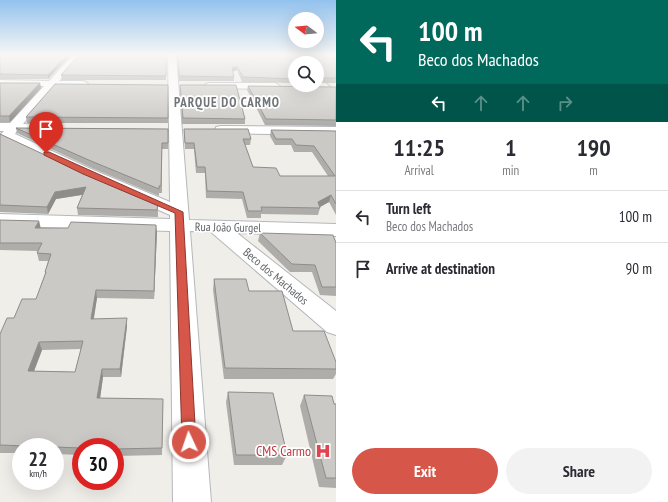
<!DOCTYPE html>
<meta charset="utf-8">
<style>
body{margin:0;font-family:"PT Sans Narrow",sans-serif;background:#f2f2f3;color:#2b2b33;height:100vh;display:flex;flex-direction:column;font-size:15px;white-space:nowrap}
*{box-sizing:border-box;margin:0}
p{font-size:13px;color:#7c7c81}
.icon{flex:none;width:22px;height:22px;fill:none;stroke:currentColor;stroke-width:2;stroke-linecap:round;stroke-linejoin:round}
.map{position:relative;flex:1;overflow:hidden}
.sheet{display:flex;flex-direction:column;background:#fff;width:332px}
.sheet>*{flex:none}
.guide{background:#00695c;color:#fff;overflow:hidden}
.needle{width:26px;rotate:286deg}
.controls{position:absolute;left:288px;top:12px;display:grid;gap:8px}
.controls a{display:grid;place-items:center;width:36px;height:36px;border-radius:50%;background:#fff;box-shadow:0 4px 16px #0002;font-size:20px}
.speed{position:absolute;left:12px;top:438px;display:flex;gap:8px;font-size:20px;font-weight:700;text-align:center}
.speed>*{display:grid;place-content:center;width:52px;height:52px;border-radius:50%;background:#fff;box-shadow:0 4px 16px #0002;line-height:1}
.speed small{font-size:10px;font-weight:400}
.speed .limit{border:6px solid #d22;background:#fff;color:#111}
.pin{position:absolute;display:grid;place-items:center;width:34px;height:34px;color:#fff;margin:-41px -17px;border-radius:50% 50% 50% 0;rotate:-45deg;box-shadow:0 0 4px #0007}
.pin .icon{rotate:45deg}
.me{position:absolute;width:44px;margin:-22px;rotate:357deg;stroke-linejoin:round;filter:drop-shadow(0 0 3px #0008)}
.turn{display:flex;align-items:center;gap:14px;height:84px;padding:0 16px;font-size:18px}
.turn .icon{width:52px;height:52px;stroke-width:2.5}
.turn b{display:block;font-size:28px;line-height:34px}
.lanes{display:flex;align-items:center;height:38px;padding:0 16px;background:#0003;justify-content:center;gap:20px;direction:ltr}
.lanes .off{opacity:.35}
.eta{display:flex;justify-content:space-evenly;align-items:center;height:68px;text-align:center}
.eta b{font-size:24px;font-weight:700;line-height:28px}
.button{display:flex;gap:8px;margin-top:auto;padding:8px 16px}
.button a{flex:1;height:46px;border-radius:24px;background:#d65649;color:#fff;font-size:16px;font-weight:700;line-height:46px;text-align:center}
.button a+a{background:#f2f2f3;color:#2b2b33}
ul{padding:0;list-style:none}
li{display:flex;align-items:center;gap:12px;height:52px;padding:0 16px;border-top:1px solid #e1e1e2}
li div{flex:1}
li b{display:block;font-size:15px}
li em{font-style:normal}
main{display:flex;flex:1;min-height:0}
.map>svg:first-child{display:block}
</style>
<main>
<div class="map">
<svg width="336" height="502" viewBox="0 0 336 502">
<rect width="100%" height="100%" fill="#f0eee9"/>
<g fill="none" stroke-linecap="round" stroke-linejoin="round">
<defs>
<g id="minor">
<path d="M73,55h8l-22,26h24l3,1 2,2 -2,2 -31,1 -32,37 24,1 2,3 -2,3h-30l-2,3 76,35 79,33 -2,-147h8l13,165 147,4v12l-99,-3 99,78v24l-9,-3 -116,-100 -21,-1 21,271h-38l-3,-271 -170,-5v-12l170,5v-4l-91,-40 -77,-37 -2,-3 4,-4h-4v-8h10l34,-37h-44v-6l49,1z"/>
<path d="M284,55h8l10,8h-7v2z"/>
<path d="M317,77l3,1 16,14v8l-4,-1 -15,-14z"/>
<path d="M209,83h66l5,3 -5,3 -69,-1 -2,-2 2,-2z"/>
<path d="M221,126l115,1v8l-120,-2 -1,-3 1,-3z"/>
</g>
</defs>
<use href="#minor" stroke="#b5b8bb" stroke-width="2"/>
<use href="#minor" fill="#fff" fill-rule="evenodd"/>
</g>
<g fill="#afada9" fill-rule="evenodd">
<path d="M0,55h71l-23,24h-48z"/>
<path d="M166,55v25h-104l-1,-5z"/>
<path d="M177,55h110l8,7 6,-2 -7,-5h42v28h-19v-20h-22v20l-53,-1 -5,-12 -4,2 1,5v4h-55z"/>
<path d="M0,83h40l1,5 -31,34h-10z"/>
<path d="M168,85v38h-141l-1,-6z"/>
<path d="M180,85l65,34v5h-63z"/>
<path d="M248,86l88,1v39l-71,-1 -18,-35z"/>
<path d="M16,128l152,1v20h-6v44h-3v3l-67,-28 -75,-35z"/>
<path d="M184,129l67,10 -1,6h-5l8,22 27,9h48l-16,-24h-18l-3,-7h-16l-5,-9 1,-6 65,1v84l-7,-13 -9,5v1l-2,7 -57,-1v4h-14l-5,-19 -36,-1 -1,-25h-9l-2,-24h-9z"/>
<path d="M0,134l77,36 81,34v13l-80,-2 -1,-7 5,-13 -26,4 -8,15 -48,-2z"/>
<path d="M0,220l39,1 1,7 117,4 -3,67 -57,-1 -3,21 33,7 -6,51h-18l-3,21 63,1 -1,56 -47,1v-9h-34v8l-26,-1v-7h-34v6h-21v-119l14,-16 22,-19 9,-25v-2l3,-11h-9l-2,-8 1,-2 -38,-1zM81,349l-6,23 -41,-1 8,-21z"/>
<path d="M260,233l76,10v53l-16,-1 -8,-23h-22l-32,-31z"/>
<path d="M214,279l35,12 44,40 43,31v12l-3,5h-109l-11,-89z"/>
<path d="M228,392l59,63 -5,10h-48l-8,-63z"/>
<path d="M304,395l32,9v84l-17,-1 -19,-81z"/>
</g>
<g fill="#8e8d8a">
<path d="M67,55h4l-23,24v-4z"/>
<path d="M237,66v4l-6,2 1,-4z"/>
<path d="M40,83l1,5 -31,34 -1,-6z"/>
<path d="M86,187l1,7 -31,5 -8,15 -1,-7 8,-15z"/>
<path d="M331,195l-2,7 -11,6v-6z"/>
<path d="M39,221l2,8 -6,-1z"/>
<path d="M156,225l1,7 -3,67v-8z"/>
<path d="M96,290l1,8 -5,29 -1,-8z"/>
<path d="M127,318v8l-6,51 -1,-8z"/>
<path d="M39,342l3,8 -11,29 -3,-8z"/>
<path d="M102,369l1,8 -4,29 -2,-8z"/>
</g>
<g fill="#cbc9c5" stroke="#8e8d8a" fill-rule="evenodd">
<path d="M0,55h67l-19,20 -48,-1z"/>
<path d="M79,55h87v21l-105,-1z"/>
<path d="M178,55h109l8,7 2,-2h6l1,-1 -5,-4h37v23h-19v-15h-22v16l-52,-2 -6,-11 -5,2 2,9 -55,-1z"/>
<path d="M0,83h40l-31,33h-9z"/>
<path d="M55,84l113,1v33l-142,-1z"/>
<path d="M180,85h56l9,34 -62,-1z"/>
<path d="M248,86l88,1v33l-70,-1z"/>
<path d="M16,128l152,1v14h-6l-1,43h-2v3l-68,-28z"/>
<path d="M184,129h64l3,10h-8l10,28 23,1 4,8h55l-21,-30 -18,-1 -4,-6h-16l-5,-9 65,1v73l-5,-9 -13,7 2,6 -59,-1 1,4h-14l-5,-19 -36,-1 -2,-24h-8l-3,-24h-9z"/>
<path d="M0,134l77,36 81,34 -1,6 -80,-2 9,-21 -31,5 -8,15 -47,-2z"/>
<path d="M0,220l39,1 -4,7h33l3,-6 85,3 -2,66 -58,-1 -5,29 36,-1 -7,51h-18l-5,29 66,1 -1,49 -47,1v-2h-34v1l-81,-3v-111l7,-16h7l8,-19h14l10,-27h-1l6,-18 -14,-1 5,-10h-42zM83,341l-8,31 -47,-1 11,-29z"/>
<path d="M260,233l73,2 3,8v44h-14l-7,-22 -23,-1z"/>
<path d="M214,279h32l3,12h33l11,40h31l12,31v7l-111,-1z"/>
<path d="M228,392l45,1 14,62h-51z"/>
<path d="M304,395l28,1 2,8h2v74h-10z"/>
</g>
<linearGradient id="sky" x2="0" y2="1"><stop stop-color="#93c2ee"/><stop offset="0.44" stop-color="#f8f7f5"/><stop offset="1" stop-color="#f8f7f5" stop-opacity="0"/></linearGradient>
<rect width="336" height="125" fill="url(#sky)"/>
<path fill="#d65649" stroke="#8b382f" d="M44,152h5l134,60 13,230 -2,6 -5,2 -5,-2 -2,-6 -7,-229 -92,-39 -39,-19z"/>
<defs>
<symbol id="hospital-bare" viewBox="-9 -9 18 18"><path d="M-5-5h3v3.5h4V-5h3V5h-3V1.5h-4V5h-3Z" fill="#e0444e" stroke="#fff" stroke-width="2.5" paint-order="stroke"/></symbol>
</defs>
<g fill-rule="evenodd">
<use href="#hospital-bare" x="312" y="440" width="22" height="22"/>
</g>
<g text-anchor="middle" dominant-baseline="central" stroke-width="3.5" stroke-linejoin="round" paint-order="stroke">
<g font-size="12" fill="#606367" stroke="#fff">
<text transform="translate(228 227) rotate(1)">Rua João Gurgel</text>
<text transform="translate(276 276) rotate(40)">Beco dos Machados</text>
</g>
<g font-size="13" font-weight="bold" letter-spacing="1" fill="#717579" stroke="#fff">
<text x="227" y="102">PARQUE DO CARMO</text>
</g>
<g font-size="14" fill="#be3a42" stroke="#fff" text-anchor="end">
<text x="311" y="451">CMS Carmo</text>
</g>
</g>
</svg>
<div class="controls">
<a><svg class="needle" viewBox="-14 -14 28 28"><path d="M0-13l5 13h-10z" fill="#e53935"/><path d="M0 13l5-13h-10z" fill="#7c7c81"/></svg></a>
<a><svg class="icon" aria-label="search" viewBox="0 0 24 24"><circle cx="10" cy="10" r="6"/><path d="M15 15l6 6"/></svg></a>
</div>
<div class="speed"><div>22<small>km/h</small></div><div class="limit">30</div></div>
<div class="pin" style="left:46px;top:153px;background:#d93025"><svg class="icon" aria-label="arrive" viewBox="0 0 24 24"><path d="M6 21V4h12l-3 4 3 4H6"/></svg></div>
<svg class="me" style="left:189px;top:442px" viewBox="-20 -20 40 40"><circle r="17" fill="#d65649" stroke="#fff" stroke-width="3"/><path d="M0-11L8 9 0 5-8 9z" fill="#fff"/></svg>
</div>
<section class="sheet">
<div class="guide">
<div class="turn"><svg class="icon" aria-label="left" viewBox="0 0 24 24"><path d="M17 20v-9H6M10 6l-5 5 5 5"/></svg><div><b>100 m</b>Beco dos Machados</div></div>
<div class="lanes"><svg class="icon" aria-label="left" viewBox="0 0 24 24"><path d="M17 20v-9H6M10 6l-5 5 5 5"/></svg><svg class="icon off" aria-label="ahead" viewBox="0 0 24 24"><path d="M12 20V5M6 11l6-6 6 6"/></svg><svg class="icon off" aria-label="ahead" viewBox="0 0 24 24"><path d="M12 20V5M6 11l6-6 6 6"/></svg><svg class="icon off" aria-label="right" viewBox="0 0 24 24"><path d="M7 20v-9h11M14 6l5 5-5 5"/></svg></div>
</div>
<div class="eta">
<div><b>11:25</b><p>Arrival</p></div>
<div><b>1</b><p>min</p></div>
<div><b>190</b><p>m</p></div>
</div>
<ul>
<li><svg class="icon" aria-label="left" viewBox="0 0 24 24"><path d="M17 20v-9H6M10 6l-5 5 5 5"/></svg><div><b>Turn left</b><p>Beco dos Machados</p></div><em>100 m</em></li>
<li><svg class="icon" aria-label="arrive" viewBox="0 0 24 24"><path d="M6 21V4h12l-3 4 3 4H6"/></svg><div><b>Arrive at destination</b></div><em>90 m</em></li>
</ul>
<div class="button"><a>Exit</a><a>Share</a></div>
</section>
</main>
